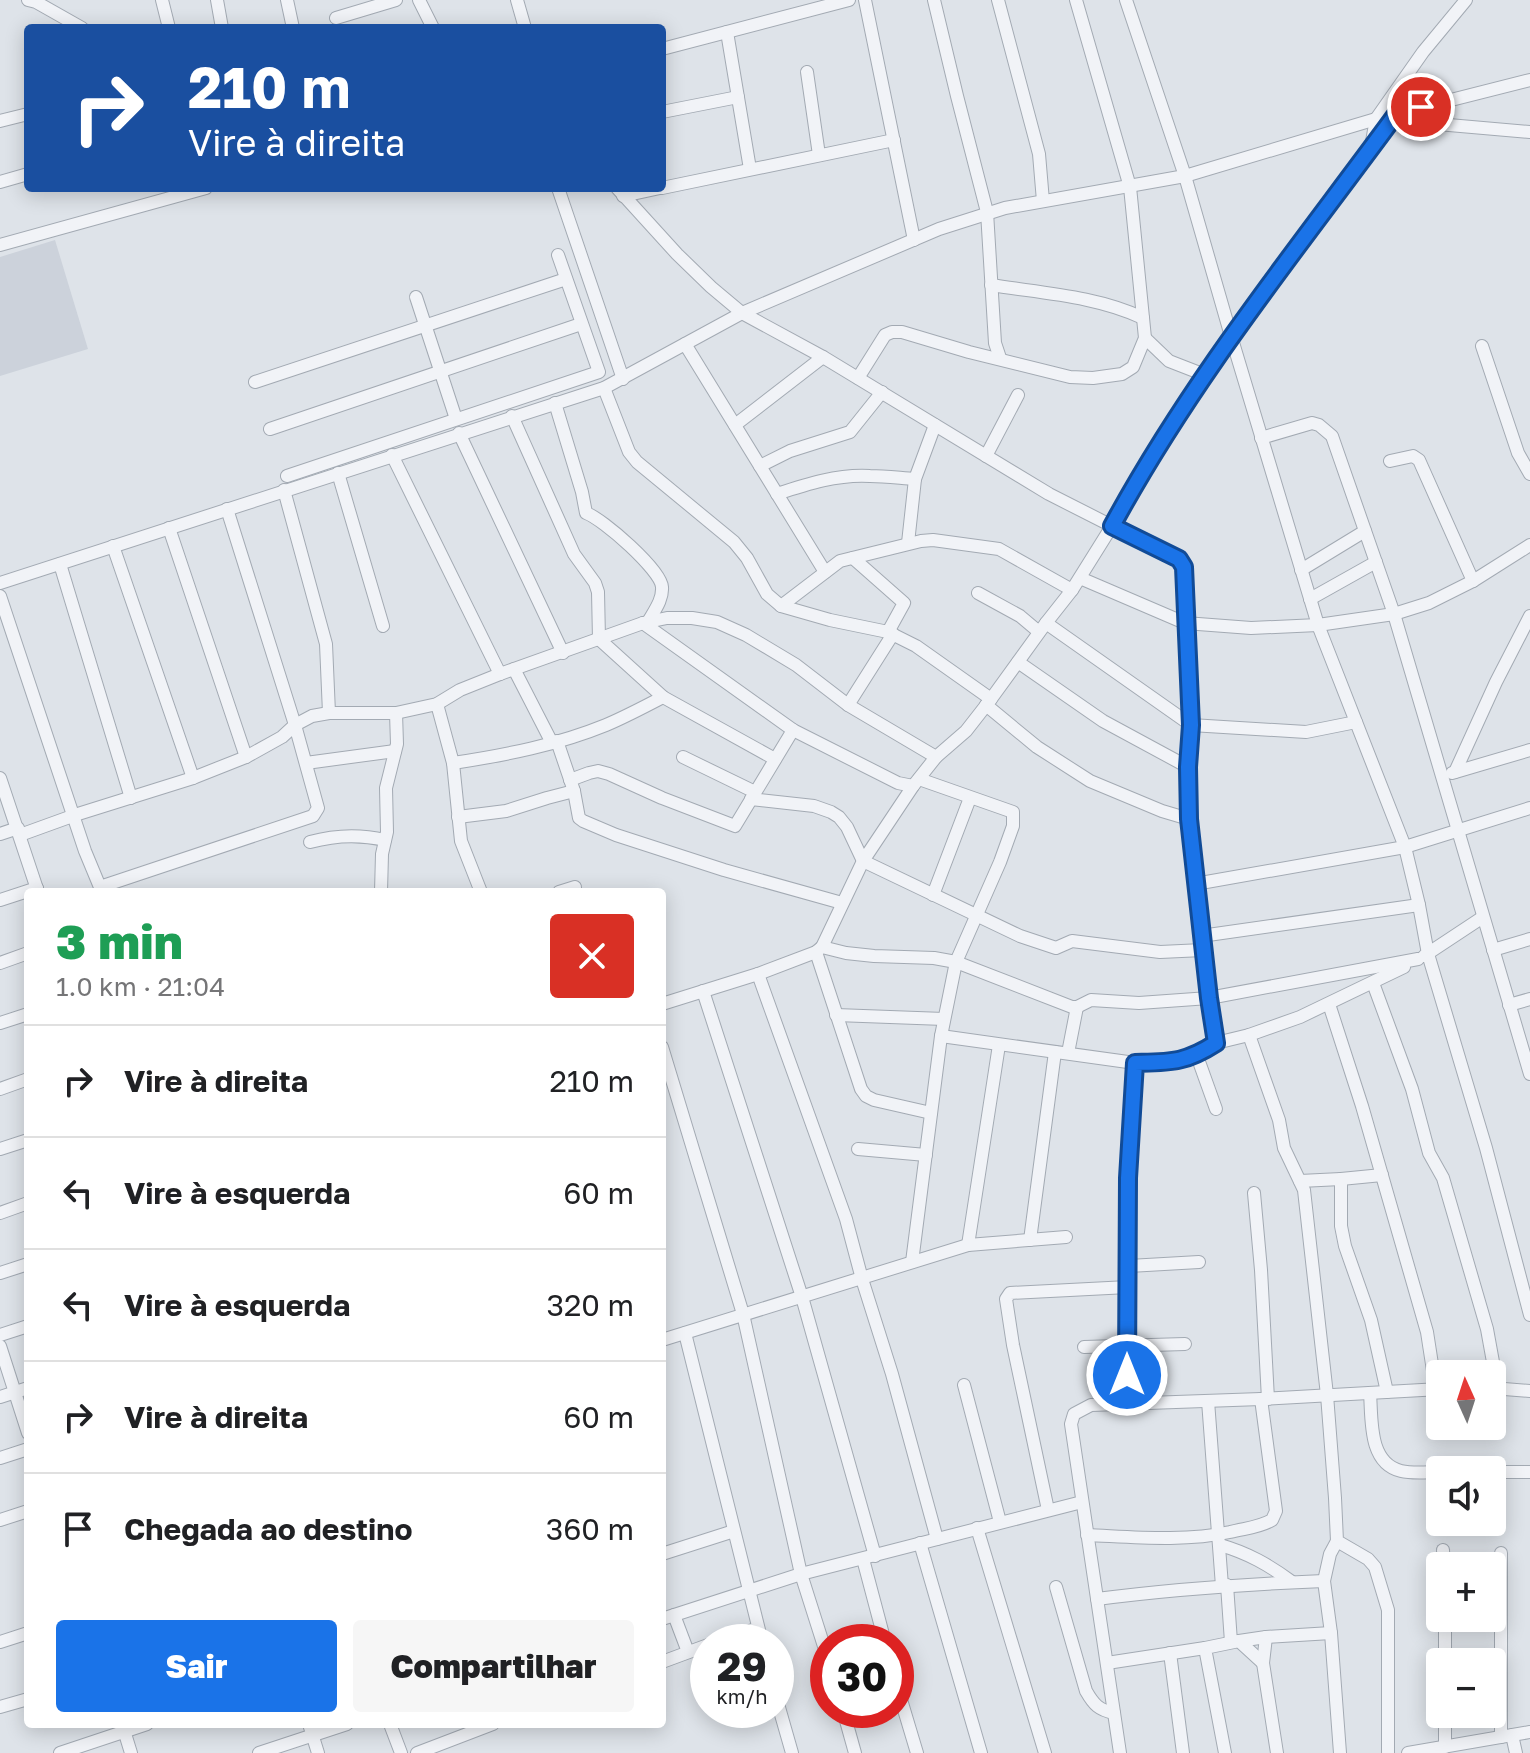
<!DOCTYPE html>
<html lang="pt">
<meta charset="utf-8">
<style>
body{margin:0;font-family:"Golos Text",sans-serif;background:#f6f6f6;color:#202124;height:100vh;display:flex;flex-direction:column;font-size:30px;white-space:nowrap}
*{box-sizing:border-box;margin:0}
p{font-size:26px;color:#757577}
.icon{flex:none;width:44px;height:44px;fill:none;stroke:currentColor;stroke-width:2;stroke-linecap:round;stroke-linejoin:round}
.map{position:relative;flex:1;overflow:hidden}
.panel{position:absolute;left:24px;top:888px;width:642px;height:840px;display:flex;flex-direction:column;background:#fff;border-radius:8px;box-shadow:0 4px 20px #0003}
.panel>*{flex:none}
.guide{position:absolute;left:24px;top:24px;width:642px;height:168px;border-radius:8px;box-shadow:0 4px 20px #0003;background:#1a4fa0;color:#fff;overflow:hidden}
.needle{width:52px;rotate:357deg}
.tools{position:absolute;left:1426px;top:1360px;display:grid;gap:16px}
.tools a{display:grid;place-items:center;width:80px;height:80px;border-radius:8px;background:#fff;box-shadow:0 4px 20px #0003;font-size:40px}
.speed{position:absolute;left:690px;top:1624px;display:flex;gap:16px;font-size:40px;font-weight:700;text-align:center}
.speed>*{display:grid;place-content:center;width:104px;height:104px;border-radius:50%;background:#fff;box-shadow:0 4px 20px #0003;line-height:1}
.speed small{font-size:20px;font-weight:400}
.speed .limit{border:12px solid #d22;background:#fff;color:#111}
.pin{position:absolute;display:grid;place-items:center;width:68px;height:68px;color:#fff;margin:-34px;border:4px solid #fff;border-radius:50%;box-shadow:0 2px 8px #0007}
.me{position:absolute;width:88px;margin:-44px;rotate:0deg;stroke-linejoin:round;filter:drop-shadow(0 0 6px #0008)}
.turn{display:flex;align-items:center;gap:28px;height:168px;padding:0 32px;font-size:36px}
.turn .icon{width:104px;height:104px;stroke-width:2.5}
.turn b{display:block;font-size:56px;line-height:68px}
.round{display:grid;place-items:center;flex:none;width:84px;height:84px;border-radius:8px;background:#f6f6f6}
.overview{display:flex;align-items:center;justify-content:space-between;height:136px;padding:0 32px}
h1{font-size:48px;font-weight:800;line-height:60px;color:#1e9e55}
.primary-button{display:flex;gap:16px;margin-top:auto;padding:16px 32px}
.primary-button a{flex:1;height:92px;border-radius:8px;background:#1a73e8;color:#fff;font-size:32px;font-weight:800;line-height:92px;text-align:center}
.primary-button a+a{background:#f6f6f6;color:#202124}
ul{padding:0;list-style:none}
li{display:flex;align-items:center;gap:24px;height:112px;padding:0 32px;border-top:2px solid #e0e0e0}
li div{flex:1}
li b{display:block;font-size:30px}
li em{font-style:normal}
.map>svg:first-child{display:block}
</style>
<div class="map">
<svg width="1530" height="1753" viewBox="0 0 1530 1753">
<rect width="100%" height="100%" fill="#dee3e9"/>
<path fill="#ccd2db" d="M55,240l33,109 -88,27v-119z"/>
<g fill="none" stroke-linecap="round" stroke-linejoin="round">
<defs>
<g id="minor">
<path d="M28,0l8,2 46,26"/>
<path d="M162,0l7,28"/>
<path d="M217,0l5,28"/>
<path d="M287,0l6,28"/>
<path d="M419,0l14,28"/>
<path d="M517,0l8,28"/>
<path d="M865,0l49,240"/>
<path d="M934,0l23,96 30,116 8,131 5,15"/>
<path d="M998,0l41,154 4,47"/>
<path d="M1126,0l59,176 46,160 87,289 87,222 14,58 9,49 58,194 44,167"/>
<path d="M336,18l60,-18"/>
<path d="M727,32l23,137"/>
<path d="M662,49l187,-49"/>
<path d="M807,72l12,83"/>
<path d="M662,112l76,-15"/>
<path d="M1392,120l138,12"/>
<path d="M0,121l28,-7"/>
<path d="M1371,147l5,-28 47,-67 43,-52"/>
<path d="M0,182l28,-8"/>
<path d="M558,188l65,191"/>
<path d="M662,188l232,-48"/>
<path d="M623,196l37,-8"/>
<path d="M0,245l206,-57"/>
<path d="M991,285c50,8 106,11 152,33"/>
<path d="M416,297l40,122"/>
<path d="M1145,338l24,23 36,14"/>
<path d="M685,344l140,228"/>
<path d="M1482,346l36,107 12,21"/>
<path d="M858,378l27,-43 7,-3h10l67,20 101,25 23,1 29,-4 11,-7 12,-29 -15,-151 -54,-187"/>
<path d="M255,382l311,-103"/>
<path d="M604,388l25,64 8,10 97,80 13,16 20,36 14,12 49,14 58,12 28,14 75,53"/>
<path d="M555,403l27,89 4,21c17,6 75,57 76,74 1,13 -8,24 -14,35"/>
<path d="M512,416l62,138 21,29 3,9 1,47 64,58 112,62"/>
<path d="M735,425l88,-68"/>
<path d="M270,429l311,-105"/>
<path d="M459,433l104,220"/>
<path d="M1261,438l51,-15 7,2 13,11 62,178 136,460"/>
<path d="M392,455l108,219"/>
<path d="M986,456l32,-61"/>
<path d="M1390,461l23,-5 6,4 54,121"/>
<path d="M760,466l30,-15 60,-19 32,-40"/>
<path d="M338,473l45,153"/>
<path d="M287,476l312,-104 -41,-117"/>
<path d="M284,490l42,154 3,69"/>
<path d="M777,494c30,-10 61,-20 93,-18 15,0 30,2 45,3"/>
<path d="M169,528l77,229"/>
<path d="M908,543l7,-64 20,-54"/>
<path d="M113,546l80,232"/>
<path d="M853,558l51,45 -16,29"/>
<path d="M60,564l71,234"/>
<path d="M1301,570l64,-39"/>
<path d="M1080,578l105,45 66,5 67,-3 76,-11 35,-11 44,-22 57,-36"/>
<path d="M0,583l604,-195 138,-75 197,-84 66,-21 180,-32 191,-57 154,-39"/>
<path d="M978,593l42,23 19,16"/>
<path d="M0,596l85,255 17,41"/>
<path d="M1310,599l66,-37"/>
<path d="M781,606l59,-45 81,-20 12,-1 66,9 73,41"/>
<path d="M643,623l150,107 105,53 15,3"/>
<path d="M1046,623l145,102 115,7 50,-10"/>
<path d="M1018,662l85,59 85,46"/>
<path d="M514,669l38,74"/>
<path d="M437,704l16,59 8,78 20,51"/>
<path d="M848,705l45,-71"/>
<path d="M986,705l51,42 53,34 72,30 27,8"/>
<path d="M557,741l17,50 5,27 4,3 33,14 108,35 118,33"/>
<path d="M683,757l72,35"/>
<path d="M306,763l89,-12"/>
<path d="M453,763c53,-8 104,-18 153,-38 19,-8 38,-18 57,-28"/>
<path d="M1455,772l41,-90 34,-66"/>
<path d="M1452,773l78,-23"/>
<path d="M0,778l38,114"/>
<path d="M570,780l19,-7 9,-2 11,3 53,24 73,28 58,-96"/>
<path d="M751,799l63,7 17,6 8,5 8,10 16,34 157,75 36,12 16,-7 88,11 43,-2"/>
<path d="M458,817l48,-6 41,-13 27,-7"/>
<path d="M0,834l18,-6"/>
<path d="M20,835l58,-21 115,-36 53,-21 36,-20 13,-12 17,-9 17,-3h67l41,-9 23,-14 40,-16 143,-51 24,-5h25l25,4 29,13 50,30 52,40 88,52 30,-26 25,-32 55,-76 26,-33 40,-64 -63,-32 -226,-137 -81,-44 -31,-26 -34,-33 -60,-66"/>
<path d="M310,842c25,-7 49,-8 75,-2"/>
<path d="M1195,884l210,-37 125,-39"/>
<path d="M100,887l213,-71 5,-8 -23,-83 -68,-216"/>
<path d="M381,892l1,-38 5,-22 -1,-44 11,-44 -1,-31"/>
<path d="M559,892l16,-5"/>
<path d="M933,895l37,-97"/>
<path d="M0,900l37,-12"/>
<path d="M1201,936l218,-31"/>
<path d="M822,947l41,-86 50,-75 23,-29"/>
<path d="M1493,950l37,-11"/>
<path d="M816,952l45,137 5,7 8,4 57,13"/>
<path d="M1424,956l59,-39"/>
<path d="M0,963l28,-10"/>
<path d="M758,974l88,245 16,60 30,95 45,165"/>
<path d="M1373,983l39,106 17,64 14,25 44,151 8,44v15"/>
<path d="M703,991l99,306 73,259"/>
<path d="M662,1004l96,-30 58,-22 6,-5 24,6 28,3 60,2 22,4 116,45h5l14,-7 48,3 70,-5 209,-39"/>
<path d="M1329,1004l33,102 65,226 9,58"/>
<path d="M1509,1005l21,-6"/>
<path d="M836,1015l108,4"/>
<path d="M0,1023l28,-9"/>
<path d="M1249,1035l30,85 5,28 20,42 23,205 8,103 2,43 31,18 7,8 13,43v143"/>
<path d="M941,1036l194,27 40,-1 22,-6 19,-13 33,-8 51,-18 104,-50"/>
<path d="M1216,1043l-7,-45 -20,-179 -1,-52 3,-42 -7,-158 -5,-8 -67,-33c81,-147 185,-279 285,-413"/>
<path d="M662,1047l81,267 58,260 27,85"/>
<path d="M1068,1053l9,-46"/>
<path d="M1197,1056l19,53"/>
<path d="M0,1089l28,-10"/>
<path d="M0,1149l28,-9"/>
<path d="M858,1149l68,6"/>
<path d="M1382,1175l-41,4v47l4,20 26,74 16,72"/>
<path d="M1300,1181l41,-2"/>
<path d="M1254,1193l7,77 7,129"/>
<path d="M0,1213l28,-10"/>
<path d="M1030,1240l25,-188"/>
<path d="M968,1245l31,-200"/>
<path d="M912,1262l29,-226 15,-74 44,-100 13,-36v-14l-94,-33"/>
<path d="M1129,1266l70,-4"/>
<path d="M0,1273l28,-9"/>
<path d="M685,1333l77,309"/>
<path d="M0,1335l28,-9"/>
<path d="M662,1340l306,-95 98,-8"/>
<path d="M0,1346l28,87"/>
<path d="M1084,1347l101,-3"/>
<path d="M964,1385l36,137"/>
<path d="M1492,1388l38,3"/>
<path d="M1370,1393c2,26 -2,70 31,78 12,3 27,1 39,1"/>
<path d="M0,1397l28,-9"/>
<path d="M1208,1401l14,185"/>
<path d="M1127,1404l1,-226 7,-115"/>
<path d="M0,1458l28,-9"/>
<path d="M1492,1472h38"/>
<path d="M1048,1510l-35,-165 -7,-46 4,-6 118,-6"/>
<path d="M0,1520l28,-9"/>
<path d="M977,1528l68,225"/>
<path d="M1087,1535c47,2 97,7 143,-3 15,-4 28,-4 42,-12l4,-9 -15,-112"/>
<path d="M1337,1541l-7,13 -6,27 7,52 9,120"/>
<path d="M920,1543l61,210"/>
<path d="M1220,1545c28,8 49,20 72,37"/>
<path d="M1443,1550l1,16"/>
<path d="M1501,1553v184"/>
<path d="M662,1554l72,-23"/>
<path d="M863,1559l22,83"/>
<path d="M1227,1585l4,57"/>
<path d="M1056,1587l30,104c8,14 13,19 28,22"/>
<path d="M1097,1599c76,-10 151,-15 227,-18"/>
<path d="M674,1615l14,37"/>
<path d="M662,1619l139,-45 281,-72"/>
<path d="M1266,1637l-3,26 14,90"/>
<path d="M1239,1641l27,-4 65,-4"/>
<path d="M0,1642l28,-9"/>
<path d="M718,1642l40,-14"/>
<path d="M1170,1653l13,100"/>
<path d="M662,1662l46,-17"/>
<path d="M1445,1662v-44"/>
<path d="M1107,1663l98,-15"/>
<path d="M896,1683l21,70"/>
<path d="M776,1697l16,56"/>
<path d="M0,1707l28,-8"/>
<path d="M843,1710l12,43"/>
<path d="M309,1724l9,29"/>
<path d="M390,1724l11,29"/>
<path d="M123,1727l8,26"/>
<path d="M1512,1735l4,18"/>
<path d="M1445,1747v-33"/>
<path d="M60,1753l87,-29"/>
<path d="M259,1753l88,-29"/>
<path d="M417,1753l76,-29"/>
<path d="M1120,1753l-49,-329 3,-10 17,-9 170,-6 179,-10"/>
<path d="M1225,1753l-20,-105 34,-7 24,22"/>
<path d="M1408,1753l122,-21"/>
</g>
</defs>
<use href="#minor" stroke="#a3aab3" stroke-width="14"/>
<use href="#minor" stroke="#f1f3f7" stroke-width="12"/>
</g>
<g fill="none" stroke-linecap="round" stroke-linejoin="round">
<defs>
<path id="route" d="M1127,1375l1,-197 7,-115c36,-1 50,0 81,-20l-7,-45 -20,-179 -1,-52 3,-42 -7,-158 -5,-8 -67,-33c80,-148 186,-278 285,-413l24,-6"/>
</defs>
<use href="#route" stroke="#114b97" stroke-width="20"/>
<use href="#route" stroke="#1a73e8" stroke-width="14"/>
</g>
</svg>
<div class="tools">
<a><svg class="needle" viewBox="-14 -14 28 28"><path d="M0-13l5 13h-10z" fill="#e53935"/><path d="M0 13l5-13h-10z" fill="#757577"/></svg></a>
<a><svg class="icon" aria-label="sound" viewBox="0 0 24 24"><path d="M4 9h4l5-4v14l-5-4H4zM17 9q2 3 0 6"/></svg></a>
<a>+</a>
<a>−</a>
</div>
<div class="speed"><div>29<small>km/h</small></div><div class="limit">30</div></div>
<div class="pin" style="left:1421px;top:107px;background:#d93025"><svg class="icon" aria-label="arrive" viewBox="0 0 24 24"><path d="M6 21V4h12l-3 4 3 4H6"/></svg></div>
<svg class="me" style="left:1127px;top:1375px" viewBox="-20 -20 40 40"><circle r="17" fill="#1a73e8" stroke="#fff" stroke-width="3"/><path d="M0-11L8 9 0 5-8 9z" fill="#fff"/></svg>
<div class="guide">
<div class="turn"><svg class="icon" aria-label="right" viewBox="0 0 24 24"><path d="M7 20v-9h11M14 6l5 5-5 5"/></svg><div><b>210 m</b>Vire à direita</div></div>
</div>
<section class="panel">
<div class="overview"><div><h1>3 min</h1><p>1.0 km · 21:04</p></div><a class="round" style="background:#d93025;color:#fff"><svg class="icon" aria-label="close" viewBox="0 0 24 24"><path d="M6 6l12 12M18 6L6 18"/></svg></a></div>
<ul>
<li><svg class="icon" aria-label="right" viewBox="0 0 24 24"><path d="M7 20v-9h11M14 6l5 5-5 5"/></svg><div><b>Vire à direita</b></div><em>210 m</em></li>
<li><svg class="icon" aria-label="left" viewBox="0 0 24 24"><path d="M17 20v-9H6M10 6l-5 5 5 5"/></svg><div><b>Vire à esquerda</b></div><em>60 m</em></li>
<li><svg class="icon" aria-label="left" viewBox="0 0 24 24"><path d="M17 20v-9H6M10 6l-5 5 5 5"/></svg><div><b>Vire à esquerda</b></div><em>320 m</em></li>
<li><svg class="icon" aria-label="right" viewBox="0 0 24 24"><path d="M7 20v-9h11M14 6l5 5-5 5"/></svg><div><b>Vire à direita</b></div><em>60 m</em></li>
<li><svg class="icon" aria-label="arrive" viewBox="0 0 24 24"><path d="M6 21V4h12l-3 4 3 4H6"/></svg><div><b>Chegada ao destino</b></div><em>360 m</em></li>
</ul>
<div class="primary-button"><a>Sair</a><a>Compartilhar</a></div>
</section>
</div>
